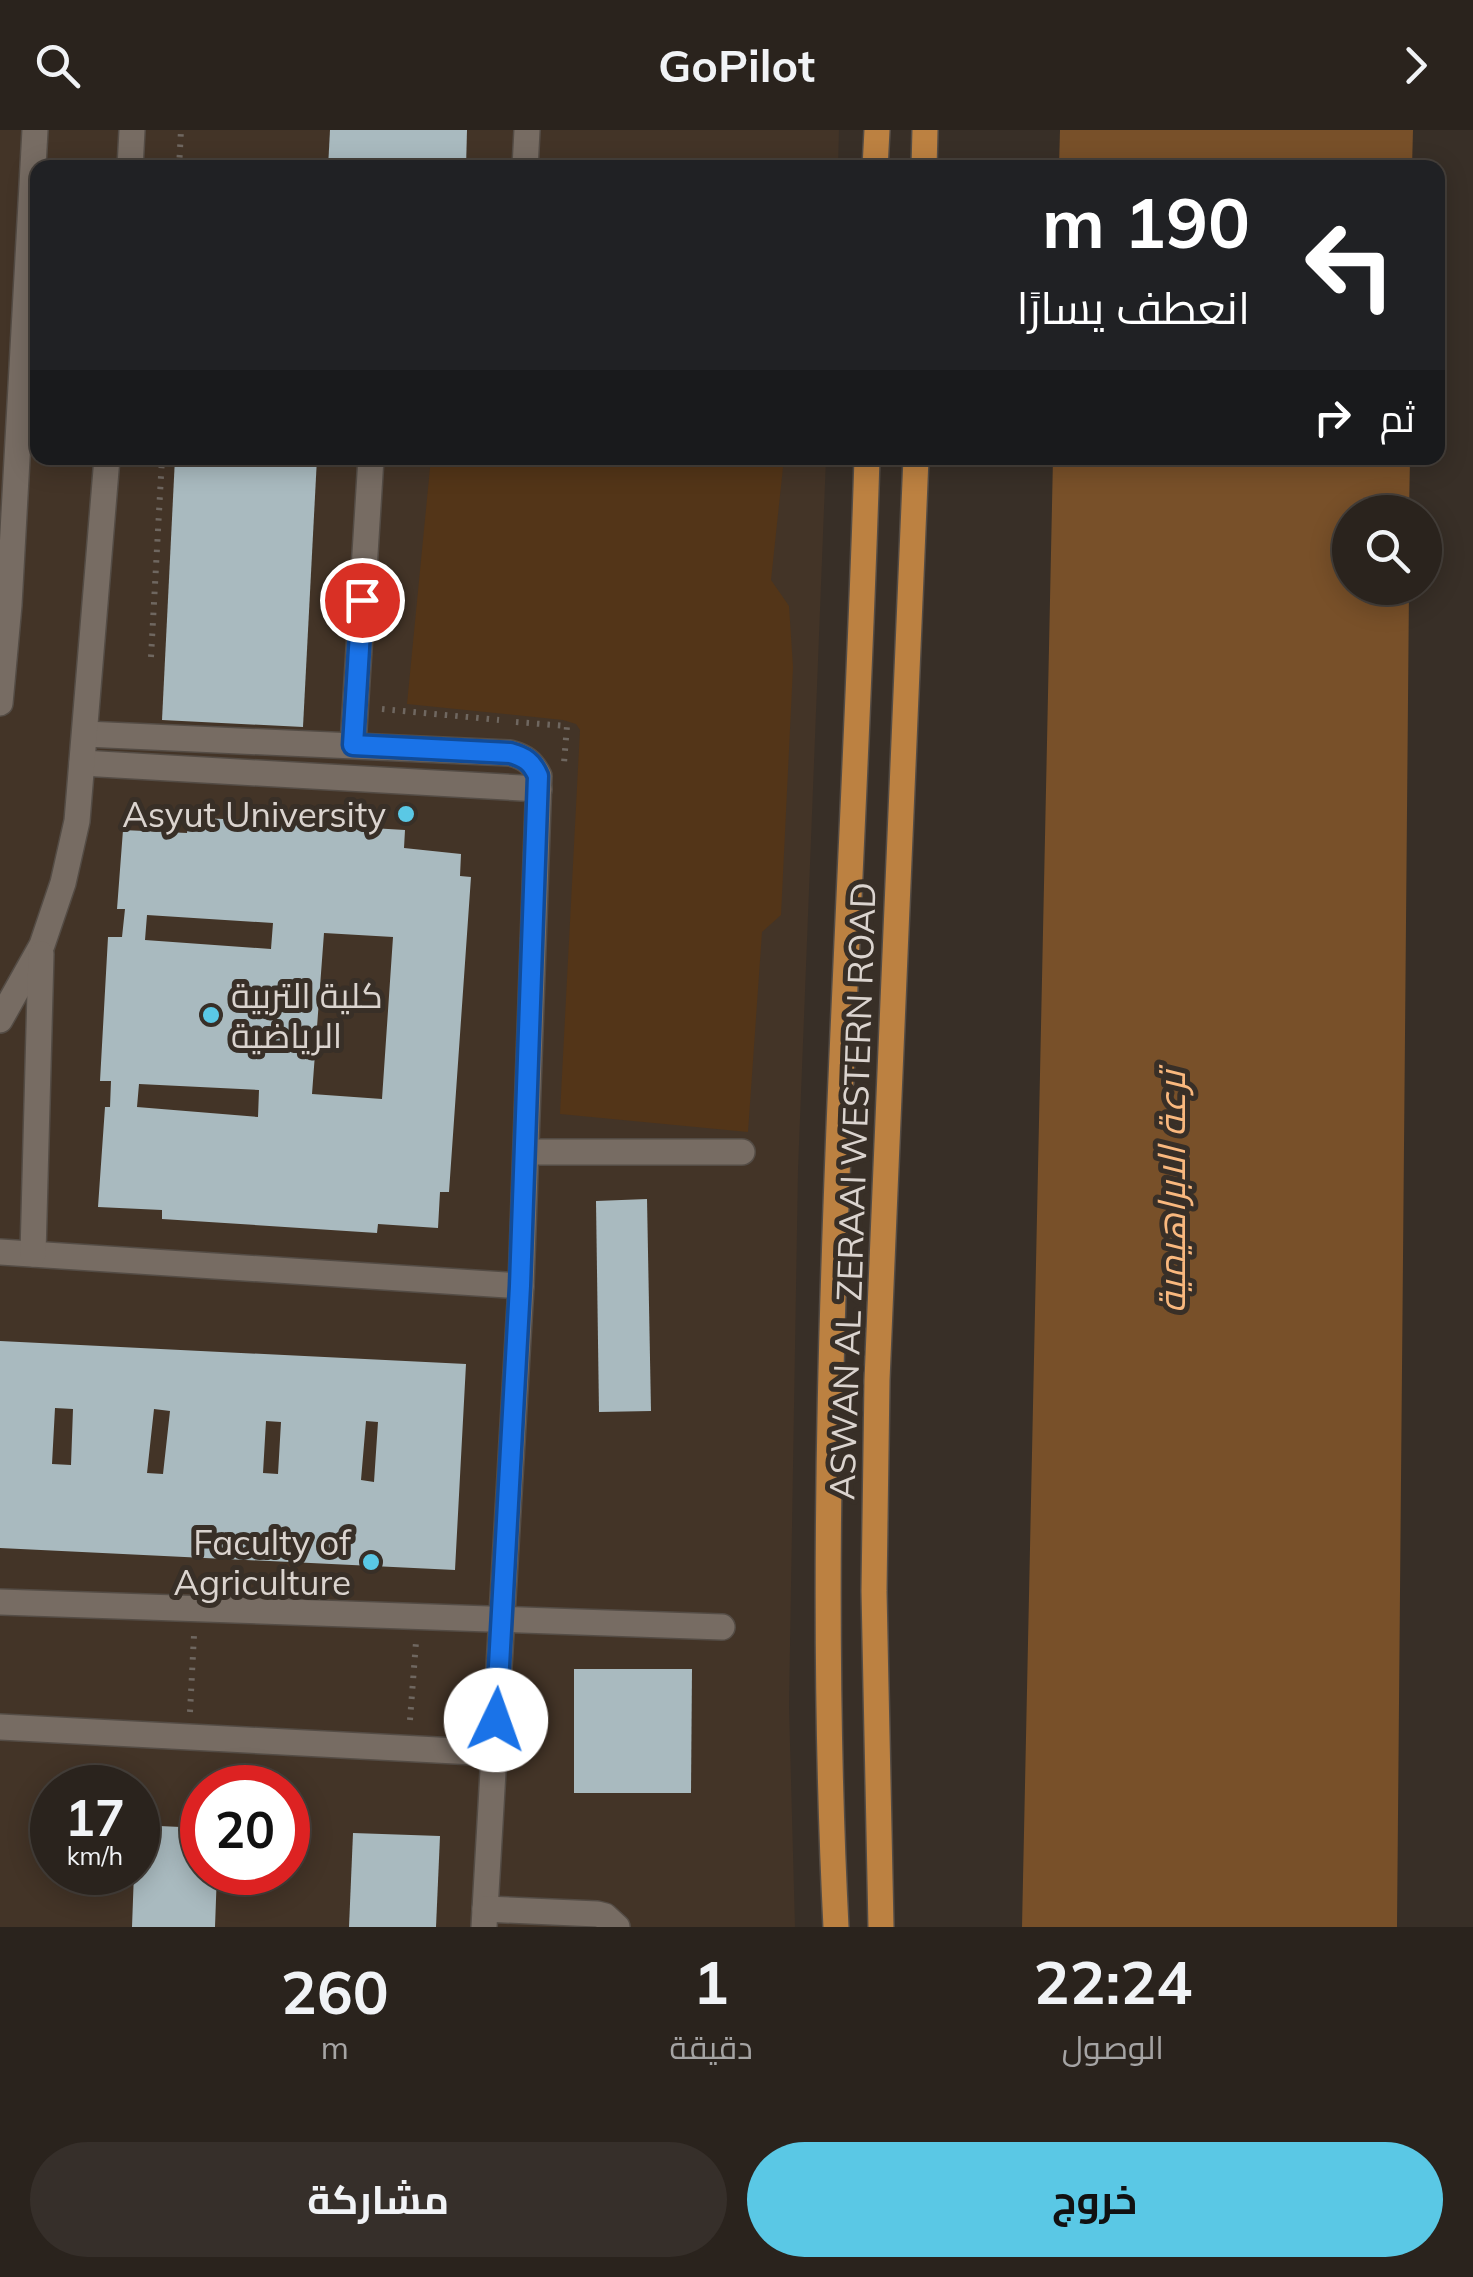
<!DOCTYPE html>
<html lang="ar">
<meta charset="utf-8">
<style>
body{margin:0;font-family:Mulish,Cairo,sans-serif;background:#362f2a;color:#f1f3f6;direction:rtl;height:100vh;display:flex;flex-direction:column;font-size:38px;white-space:nowrap}
*{box-sizing:border-box;margin:0}
p{font-size:32px;color:#a5a4a4}
.icon{flex:none;width:55px;height:55px;fill:none;stroke:currentColor;stroke-width:2;stroke-linecap:round;stroke-linejoin:round}
.map{position:relative;height:1797px;overflow:hidden;direction:ltr}
.details{display:flex;flex-direction:column;background:#2a231d;flex:1}
.details>*{flex:none}
.hud{position:absolute;left:30px;top:30px;width:1415px;height:305px;border-radius:20px;box-shadow:0 5px 25px #0003,0 0 0 2px #46403b;direction:rtl;background:#202124;color:#fff;overflow:hidden}
.tools{position:absolute;left:1332px;top:365px;display:grid;gap:20px}
.tools a{display:grid;place-items:center;width:110px;height:110px;border-radius:50%;background:#2a231d;box-shadow:0 5px 25px #0003,0 0 0 2px #46403b;font-size:50px}
.speed{position:absolute;left:30px;top:1635px;display:flex;gap:20px;font-size:50px;font-weight:700;text-align:center}
.speed>*{display:grid;place-content:center;width:130px;height:130px;border-radius:50%;background:#2a231d;box-shadow:0 5px 25px #0003,0 0 0 2px #46403b;line-height:1}
.speed small{font-size:25px;font-weight:400}
.speed .limit{border:15px solid #d22;background:#fff;color:#111}
.pin{position:absolute;display:grid;place-items:center;width:85px;height:85px;color:#fff;margin:-42px;border:5px solid #fff;border-radius:50%;box-shadow:0 2px 10px #0007}
.me{position:absolute;width:110px;margin:-55px;rotate:3deg;stroke-linejoin:round;filter:drop-shadow(0 0 8px #0008)}
.turn{display:flex;align-items:center;gap:35px;height:210px;padding:0 30px;font-size:45px}
.turn .icon{width:130px;height:130px;stroke-width:2.5}
.turn b{display:block;font-size:70px;line-height:85px}
.then{display:flex;align-items:center;height:95px;padding:0 30px;background:#0003;gap:20px;font-size:38px}
.eta{display:flex;justify-content:space-evenly;align-items:center;height:170px;text-align:center}
.eta b{font-size:60px;font-weight:700;line-height:70px}
.primary-button{display:flex;gap:20px;margin-top:auto;padding:20px 30px}
.primary-button a{flex:1;height:115px;border-radius:60px;background:#5ac8e5;color:#111;font-size:40px;font-weight:700;line-height:115px;text-align:center}
.primary-button a+a{background:#362f2a;color:#f1f3f6}
header{display:flex;justify-content:space-between;align-items:center;height:130px;padding:0 30px;background:#2a231d;font-size:45px;font-weight:700}
.map>svg:first-child{display:block}
</style>
<header><svg class="icon" aria-label="forward" viewBox="0 0 24 24"><path d="M9 5l7 7-7 7"/></svg>GoPilot<svg class="icon" aria-label="search" viewBox="0 0 24 24"><circle cx="10" cy="10" r="6"/><path d="M15 15l6 6"/></svg></header>
<div class="map">
<svg width="1473" height="1797" viewBox="0 0 1473 1797">
<rect width="100%" height="100%" fill="#382f27"/>
<path fill="#433427" fill-rule="evenodd" d="M0,0h839l-1,38h-800v290h788l-28,712 -9,536 6,221h-795zM52,1658h86v84h-86zM202,1658h86v84h-86z"/>
<path fill="#533518" d="M431,328h353l-13,122 18,26 4,61 -12,248 -19,17 -14,200 -188,-18 20,-384 -4,-6 -13,-4 -156,-16z"/>
<g fill="#785029">
<path d="M1060,0h353l-1,37h-353z"/>
<path d="M1053,328h357l-1,54h-59v76h59l-12,1339h-375z"/>
</g>
<g fill="#a9babf" fill-rule="evenodd">
<path d="M330,0h137l-1,38h-138z"/>
<path d="M175,328h142l-14,269 -141,-7z"/>
<path d="M189,687l216,13 -1,18 57,6 -1,22 11,1 -22,315h-9l-2,36 -60,-4 -1,9 -215,-14v-9l-64,-3 7,-100h5l1,-26h-11l8,-144h14l3,-28h-8l6,-79 64,3zM147,785l126,8 -2,26 -126,-9zM324,803l69,4 -11,162 -70,-5zM139,954l120,6 -1,27 -121,-10z"/>
<path d="M647,1069l4,212 -52,1 -3,-211z"/>
<path d="M0,1211l466,23 -11,206 -455,-22zM55,1278l18,1 -2,56 -19,-1zM154,1279l16,2 -7,63 -16,-1zM266,1291l15,1 -3,52 -15,-1zM366,1291l12,1 -4,60 -13,-2z"/>
<path d="M574,1539h118l-1,124h-117z"/>
<path d="M138,1695l64,3v44h15l-2,55h-83l2,-55h4z"/>
<path d="M353,1703l87,3 -4,91h-87z"/>
</g>
<g fill="none" stroke-linecap="round" stroke-linejoin="round">
<defs>
<g id="minor">
<path d="M130,38l2,-38"/>
<path d="M525,38l2,-38"/>
<path d="M0,573l9,-98 26,-475"/>
<path d="M85,604l425,19c15,4 22,9 29,23l-18,510 -37,641"/>
<path d="M353,615l18,-287"/>
<path d="M82,633l457,26"/>
<path d="M0,890l42,-75 21,-62 14,-62 30,-363"/>
<path d="M526,1022h216"/>
<path d="M0,1122l521,34"/>
<path d="M33,1124l8,-300"/>
<path d="M0,1472l722,25"/>
<path d="M0,1597l494,26"/>
<path d="M485,1779l112,5 8,2 12,11"/>
</g>
<g id="major">
<path d="M875,38l2,-38"/>
<path d="M924,38l1,-38"/>
<path d="M836,1797c-25,-490 16,-980 31,-1469"/>
<path d="M881,1797l-7,-336 3,-211 39,-922"/>
</g>
</defs>
<use href="#minor" stroke="#544c45" stroke-width="28"/>
<use href="#major" stroke="#544c45" stroke-width="28"/>
<g stroke="#6f6760" stroke-width="6" stroke-dasharray="2.5 8" stroke-linecap="butt">
<path d="M179,38l2,-38"/>
<path d="M151,527l11,-199"/>
<path d="M382,579l117,11"/>
<path d="M516,592l51,4 -3,37"/>
<path d="M190,1582l4,-77"/>
<path d="M410,1590l6,-78"/>
</g>
<use href="#minor" stroke="#776c63" stroke-width="25"/>
<use href="#major" stroke="#bc8141" stroke-width="25"/>
</g>
<g fill="none" stroke-linecap="round" stroke-linejoin="round">
<defs>
<path id="route" d="M362,470l-9,145 157,8c15,4 22,9 28,23l-18,510 -24,434"/>
</defs>
<use href="#route" stroke="#114b97" stroke-width="25"/>
<use href="#route" stroke="#1a73e8" stroke-width="18"/>
</g>
<g fill="#5ac8e5" stroke="#382f27" stroke-width="4">
<circle cx="406" cy="684" r="10"/>
<circle cx="211" cy="885" r="10"/>
<circle cx="371" cy="1432" r="10"/>
</g>
<g text-anchor="middle" dominant-baseline="central" stroke-width="10" stroke-linejoin="round" paint-order="stroke">
<g font-size="35" fill="#dbd4cf" stroke="#382f27" text-anchor="end">
<text x="386" y="684">Asyut University</text>
<text x="231" y="865" text-anchor="start">كلية التربية<tspan x="231" dy="40">الرياضية</tspan></text>
<text x="351" y="1412">Faculty of<tspan x="351" dy="40">Agriculture</tspan></text>
</g>
<g font-size="35" fill="#dbd4cf" stroke="#382f27">
<text transform="translate(852 1061) rotate(-88)">ASWAN AL ZERAAI WESTERN ROAD</text>
</g>
<g font-size="38" font-style="italic" fill="#f9b87e" stroke="#382f27">
<text transform="translate(1171 1062) rotate(-90)">ترعة الابراهيمية</text>
</g>
</g>
</svg>
<div class="tools">
<a><svg class="icon" aria-label="search" viewBox="0 0 24 24"><circle cx="10" cy="10" r="6"/><path d="M15 15l6 6"/></svg></a>
</div>
<div class="speed"><div>17<small>km/h</small></div><div class="limit">20</div></div>
<div class="pin" style="left:362px;top:470px;background:#d93025"><svg class="icon" aria-label="arrive" viewBox="0 0 24 24"><path d="M6 21V4h12l-3 4 3 4H6"/></svg></div>
<svg class="me" style="left:496px;top:1590px" viewBox="-20 -20 40 40"><circle r="19" fill="#fff"/><path d="M0-13L10 11 0 6-10 11z" fill="#1a73e8"/></svg>
<div class="hud">
<div class="turn"><svg class="icon" aria-label="left" viewBox="0 0 24 24"><path d="M17 20v-9H6M10 6l-5 5 5 5"/></svg><div><b>190 m</b>انعطف يسارًا</div></div>
<div class="then">ثم<svg class="icon" aria-label="right" viewBox="0 0 24 24"><path d="M7 20v-9h11M14 6l5 5-5 5"/></svg></div>
</div>
</div>
<section class="details">
<div class="eta">
<div><b>22:24</b><p>الوصول</p></div>
<div><b>1</b><p>دقيقة</p></div>
<div><b>260</b><p>m</p></div>
</div>
<div class="primary-button"><a>خروج</a><a>مشاركة</a></div>
</section>
